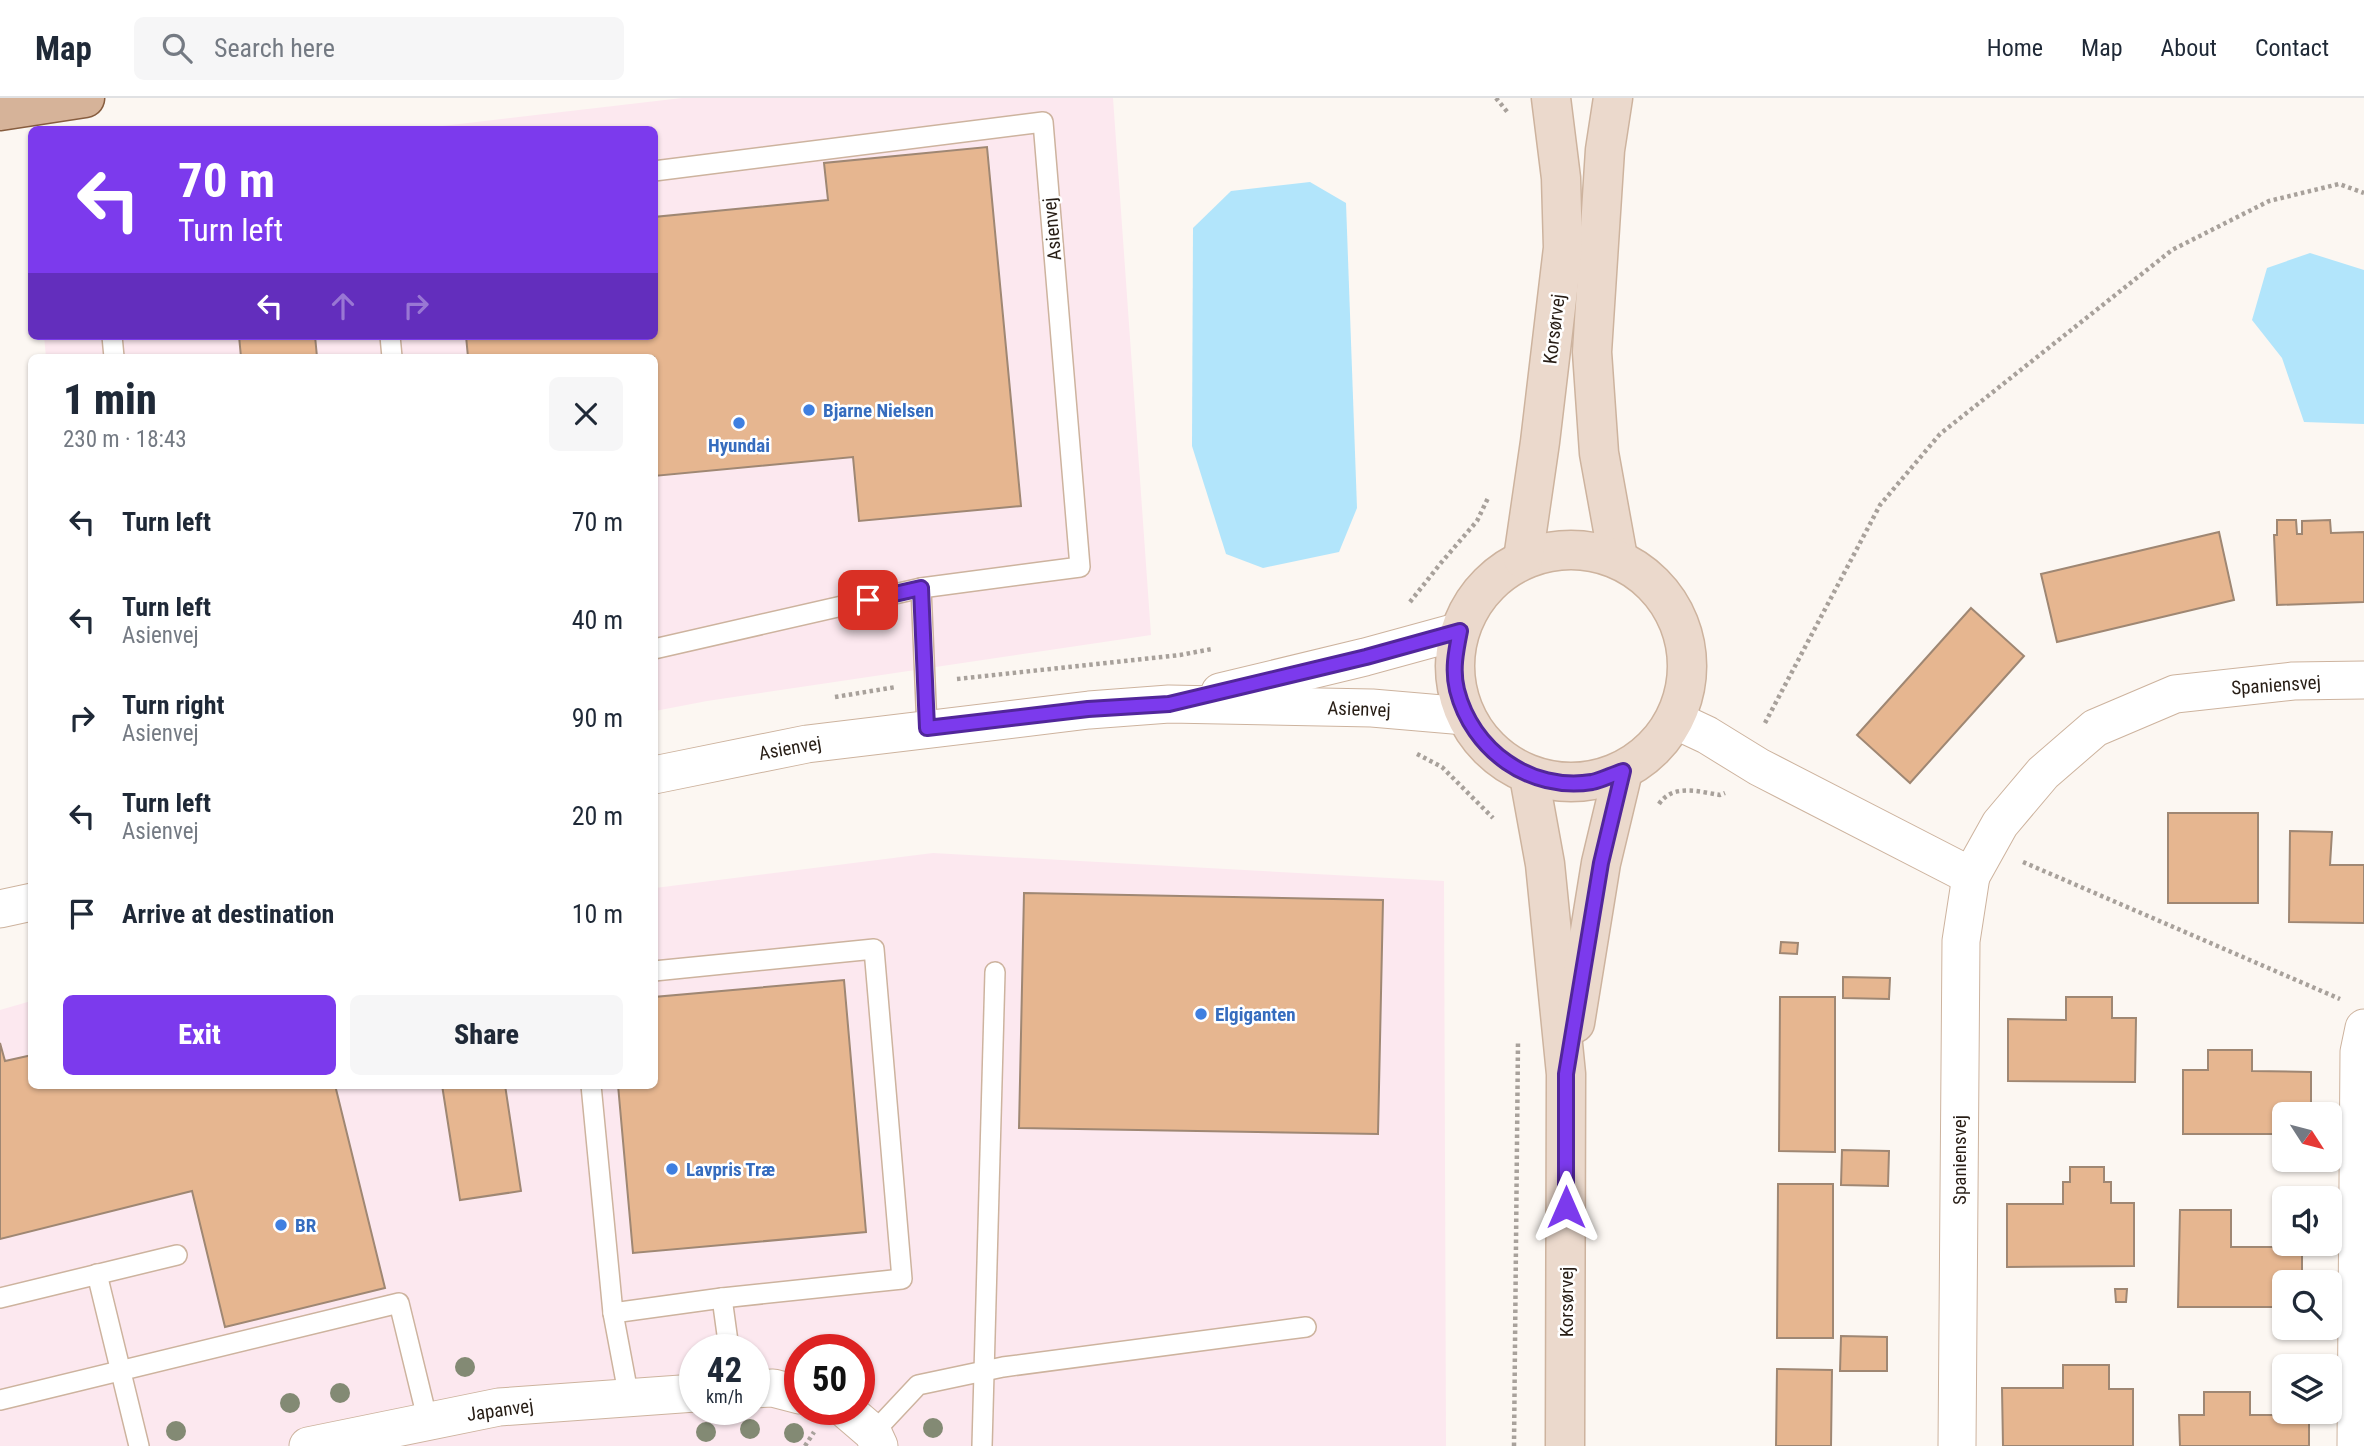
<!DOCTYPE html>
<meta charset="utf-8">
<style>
body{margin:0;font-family:"Roboto Condensed",sans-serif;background:#f6f6f7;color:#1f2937;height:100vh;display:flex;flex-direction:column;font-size:26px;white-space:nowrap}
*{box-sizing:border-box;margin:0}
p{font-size:23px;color:#747a83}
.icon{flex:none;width:38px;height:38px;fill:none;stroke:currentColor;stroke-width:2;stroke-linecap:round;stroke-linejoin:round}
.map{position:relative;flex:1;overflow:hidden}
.details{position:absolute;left:28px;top:256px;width:630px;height:735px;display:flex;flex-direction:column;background:#fff;border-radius:10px;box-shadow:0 2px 5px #0004}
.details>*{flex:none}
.hud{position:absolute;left:28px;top:28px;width:630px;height:214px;border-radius:10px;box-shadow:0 2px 5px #0004;background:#7c3aed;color:#fff;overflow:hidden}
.needle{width:46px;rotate:126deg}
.buttons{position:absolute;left:2272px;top:1004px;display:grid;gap:14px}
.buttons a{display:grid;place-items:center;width:70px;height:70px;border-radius:10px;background:#fff;box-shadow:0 2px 5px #0004;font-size:35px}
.speed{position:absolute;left:679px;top:1236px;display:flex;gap:14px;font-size:35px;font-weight:700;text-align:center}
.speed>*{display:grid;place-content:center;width:91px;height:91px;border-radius:50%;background:#fff;box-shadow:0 2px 5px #0004;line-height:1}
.speed small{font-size:18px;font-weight:400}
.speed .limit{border:10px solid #d22;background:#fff;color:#111}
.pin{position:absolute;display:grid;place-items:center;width:60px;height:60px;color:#fff;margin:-30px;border-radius:14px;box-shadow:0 4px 10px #0006}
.me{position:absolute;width:77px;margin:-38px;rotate:0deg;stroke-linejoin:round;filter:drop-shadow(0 0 5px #0008)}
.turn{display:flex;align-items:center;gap:24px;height:147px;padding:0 35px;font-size:32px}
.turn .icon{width:91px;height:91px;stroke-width:2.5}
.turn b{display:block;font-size:49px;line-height:60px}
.lanes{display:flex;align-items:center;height:66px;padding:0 35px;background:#0003;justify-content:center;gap:35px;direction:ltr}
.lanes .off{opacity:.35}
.round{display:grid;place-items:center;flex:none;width:74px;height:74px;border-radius:10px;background:#f6f6f7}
.overview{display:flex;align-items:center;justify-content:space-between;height:119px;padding:0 35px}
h1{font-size:42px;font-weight:800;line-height:52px}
.cta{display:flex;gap:14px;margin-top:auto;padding:14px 35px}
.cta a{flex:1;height:80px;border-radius:10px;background:#7c3aed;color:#fff;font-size:28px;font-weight:800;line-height:80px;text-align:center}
.cta a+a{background:#f6f6f7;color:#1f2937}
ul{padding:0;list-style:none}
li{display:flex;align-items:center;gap:21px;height:98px;padding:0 35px}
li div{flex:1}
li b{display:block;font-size:26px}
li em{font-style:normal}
header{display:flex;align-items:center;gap:42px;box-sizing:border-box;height:98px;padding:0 35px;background:#fff;border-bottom:2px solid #e0e1e3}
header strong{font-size:33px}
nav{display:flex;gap:38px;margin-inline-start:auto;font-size:24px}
.search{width:490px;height:63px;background:#f6f6f7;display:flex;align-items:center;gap:18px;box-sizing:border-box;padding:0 24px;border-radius:10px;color:#747a83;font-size:26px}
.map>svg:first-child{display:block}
</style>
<header>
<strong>Map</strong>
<div class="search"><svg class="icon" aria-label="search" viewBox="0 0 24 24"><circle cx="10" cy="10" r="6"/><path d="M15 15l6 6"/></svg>Search here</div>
<nav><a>Home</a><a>Map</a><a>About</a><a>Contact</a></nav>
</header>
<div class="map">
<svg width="2364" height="1348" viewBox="0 0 2364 1348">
<rect width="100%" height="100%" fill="#fcf7f2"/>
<g fill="#fce8ef" fill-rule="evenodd">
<path d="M682,0h431l38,537 -444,66 -52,10 -1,-354h-608l-2,-21h610v-206l-237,-1z"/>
<path d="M933,755l511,28 2,565h-1446v-436l31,-9 1,84h622l1,-197zM695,1251h59v60h-59zM800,1251h59v60h-59z"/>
</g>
<g fill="#b2e5fb">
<path d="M1310,84l36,21 11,305 -18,44 -76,16 -37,-14 -34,-108 1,-218 38,-37z"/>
<path d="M2310,155l54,17v154l-60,-2 -22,-64 -30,-38 15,-52z"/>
</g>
<g fill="#e6b690" stroke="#9f8773" stroke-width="2">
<path d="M987,49l34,359 -162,15 -6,-64 -199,19v-119h-186l-2,-21h188v-119l174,-17 -4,-37z"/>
<path d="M239,238h76l2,21h-76z"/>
<path d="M2277,422h19l1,14h5v-13l28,-1 1,13 33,-1v70l-87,3 -3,-70h3z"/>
<path d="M2219,434l15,68 -177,42 -16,-68z"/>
<path d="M1971,510l53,48 -114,127 -53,-48z"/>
<rect x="2168" y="715" width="90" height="90"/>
<path d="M2290,733l42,1 -2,33h34v58l-75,-1z"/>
<path d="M1024,795l359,7 -5,234 -359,-6z"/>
<path d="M1781,844l17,1 -1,11 -17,-1z"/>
<path d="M1843,879l47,1 -1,21 -46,-1z"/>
<path d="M844,882l22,252 -233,21 -15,-168h36v-88z"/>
<path d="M1780,899h55v155l-56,-1z"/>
<path d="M2066,899h46v21h24l-1,64 -127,-1v-62l58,1z"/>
<path d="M0,945l5,18 27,-6v30h303l50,203 -160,39 -33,-136 -192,48z"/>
<path d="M2208,952h44v21l59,1v43h-27v19h-101v-64h25z"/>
<path d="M442,987h63l16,106 -61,9z"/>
<path d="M1842,1052l47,1 -1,35 -47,-1z"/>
<path d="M2070,1069h34v15h7v21h23v63l-127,1v-63h56v-22h7z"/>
<path d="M1778,1086h55v154h-56z"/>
<path d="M2180,1112h51v37h71v36h-18v24h-106z"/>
<path d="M2115,1191h12l-1,13h-10z"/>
<path d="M1841,1238l46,1v34h-47z"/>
<path d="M2063,1267h46v24h24v57h-130l-1,-58h61z"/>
<path d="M1777,1271l55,1 -1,76h-55z"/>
<path d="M2204,1294h46v23h59v31h-129l-1,-31h25z"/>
</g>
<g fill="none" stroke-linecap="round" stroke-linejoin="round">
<defs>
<g id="service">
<path d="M654,73l389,-49 37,445 -159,21 -267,61"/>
<path d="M112,238l2,21"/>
<path d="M390,238l2,21"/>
<path d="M921,490l6,140"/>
<path d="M591,987l22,228 16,85"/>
<path d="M97,1176l42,172"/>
<path d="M0,1200l177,-43"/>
<path d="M722,1200l7,51"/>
<path d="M613,1215l109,-15 180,-19 -28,-330 -220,22"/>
<path d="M0,1302l399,-97 29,119"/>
<path d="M873,1335l45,-48 85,-18 303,-40"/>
<path d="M982,1348l13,-474"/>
</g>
<g id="minor">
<path d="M1220,594l145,-35 95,-26"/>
<path d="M1675,622l32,15 52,32 212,109 29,-52 43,-51 52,-45 80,-34 118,-13 71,-1"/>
<path d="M654,677l153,-31 282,-34 80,-6 203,4 93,8"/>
<path d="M0,811l32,-7"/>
<path d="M754,1291l19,-1 27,7"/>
<path d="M845,1311l28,24 6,13"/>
<path d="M308,1348l191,-39 196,-14"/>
<path d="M1957,1348l4,-505 10,-65"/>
<path d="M2356,1348l3,-394 5,-24"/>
</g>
<g id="secondary">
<path d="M1613,0l-8,52 -13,202 7,101 19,105"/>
<circle cx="1571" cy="568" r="116"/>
<path d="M1523,461l17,-117 23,-194 -2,-70 -10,-80"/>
<path d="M1529,678l16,88 21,210 -1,372"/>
<path d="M1575,925l26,-160 22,-92"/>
</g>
<path id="primary" d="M0,13l85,-13"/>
</defs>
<use href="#service" stroke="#cdb39e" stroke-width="22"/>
<use href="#minor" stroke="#cdb39e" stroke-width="39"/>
<use href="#secondary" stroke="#cdb39e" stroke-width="41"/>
<use href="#primary" stroke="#875d3f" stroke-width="41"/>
<g stroke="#a8a19b" stroke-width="4.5" stroke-dasharray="3.5 3.5" stroke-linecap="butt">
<path d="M1496,0l13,16"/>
<path d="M1410,504l30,-38 37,-43 11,-23"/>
<path d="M957,581l223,-24 32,-6"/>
<path d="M835,599l61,-10"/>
<path d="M1765,625l115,-218 60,-71 232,-184 97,-49 70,-17 25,9"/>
<path d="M1417,656l25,13 51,51"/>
<path d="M1659,706c14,-21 41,-12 61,-9l5,-2"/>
<path d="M2023,764l317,137"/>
<path d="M805,1348l9,-14"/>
<path d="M1514,1348l4,-405"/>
</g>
<use href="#service" stroke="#fff" stroke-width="19"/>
<use href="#minor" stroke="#fff" stroke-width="37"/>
<use href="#secondary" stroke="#ebd9cc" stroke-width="38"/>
<use href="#primary" stroke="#d6b399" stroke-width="38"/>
</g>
<g fill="#838a74">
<circle cx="465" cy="1269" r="10"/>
<circle cx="340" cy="1295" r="10"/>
<circle cx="290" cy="1305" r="10"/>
<circle cx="933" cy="1330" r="10"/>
<circle cx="750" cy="1331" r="10"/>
<circle cx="176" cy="1333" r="10"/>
<circle cx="706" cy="1334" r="10"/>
<circle cx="794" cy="1335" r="10"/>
</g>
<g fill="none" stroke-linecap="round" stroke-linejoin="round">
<defs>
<path id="route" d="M868,502l53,-12 6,140 161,-19 81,-5 197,-47 94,-26c-4,20 -8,39 -3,59 15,60 73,102 135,92 10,-2 21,-8 31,-11l-22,92 -35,211v133"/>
</defs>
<use href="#route" stroke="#51269a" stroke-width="18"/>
<use href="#route" stroke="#7c3aed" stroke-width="12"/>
</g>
<g fill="#3f7fe0" stroke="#fff" stroke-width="2.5">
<circle cx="809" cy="312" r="7"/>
<circle cx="739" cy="325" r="7"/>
<circle cx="1201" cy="916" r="7"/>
<circle cx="672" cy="1071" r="7"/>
<circle cx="281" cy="1127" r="7"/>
</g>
<g text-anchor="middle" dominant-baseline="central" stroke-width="5" stroke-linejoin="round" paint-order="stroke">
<g font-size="19" fill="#271d15" stroke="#fff">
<text transform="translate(1052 131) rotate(-95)">Asienvej</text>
<text transform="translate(1554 231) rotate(-83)">Korsørvej</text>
<text transform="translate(2276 587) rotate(-4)">Spaniensvej</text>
<text transform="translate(1359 611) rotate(2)">Asienvej</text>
<text transform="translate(790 650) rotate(-10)">Asienvej</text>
<text transform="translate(1959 1062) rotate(-90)">Spaniensvej</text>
<text transform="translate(1566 1204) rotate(-90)">Korsørvej</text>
<text transform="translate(500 1312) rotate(-8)">Japanvej</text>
</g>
<g font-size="19" font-weight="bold" fill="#366cbe" stroke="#fff" text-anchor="start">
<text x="823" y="312">Bjarne Nielsen</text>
<text x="739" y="347" text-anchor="middle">Hyundai</text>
<text x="1215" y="916">Elgiganten</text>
<text x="686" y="1071">Lavpris Træ</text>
<text x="295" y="1127">BR</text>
</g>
</g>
</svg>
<div class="buttons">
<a><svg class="needle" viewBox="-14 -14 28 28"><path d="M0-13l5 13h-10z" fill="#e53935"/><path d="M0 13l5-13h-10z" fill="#747a83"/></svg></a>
<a><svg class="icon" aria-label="sound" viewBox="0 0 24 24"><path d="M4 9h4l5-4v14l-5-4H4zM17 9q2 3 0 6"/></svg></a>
<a><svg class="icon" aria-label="search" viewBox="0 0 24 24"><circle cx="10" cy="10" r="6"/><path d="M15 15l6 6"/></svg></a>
<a><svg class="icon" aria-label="layers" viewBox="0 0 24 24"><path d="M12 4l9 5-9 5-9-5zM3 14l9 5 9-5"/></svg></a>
</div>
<div class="speed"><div>42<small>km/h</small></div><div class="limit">50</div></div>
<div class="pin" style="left:868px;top:502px;background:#d93025"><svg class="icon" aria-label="arrive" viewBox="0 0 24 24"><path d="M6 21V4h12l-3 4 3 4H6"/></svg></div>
<svg class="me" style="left:1566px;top:1109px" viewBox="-20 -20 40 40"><path d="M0-17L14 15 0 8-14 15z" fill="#7c3aed" stroke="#fff" stroke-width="4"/></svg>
<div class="hud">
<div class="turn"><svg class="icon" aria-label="left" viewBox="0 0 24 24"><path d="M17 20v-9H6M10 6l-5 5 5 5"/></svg><div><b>70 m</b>Turn left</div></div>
<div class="lanes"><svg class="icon" aria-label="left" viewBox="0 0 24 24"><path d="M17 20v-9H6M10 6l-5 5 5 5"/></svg><svg class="icon off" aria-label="ahead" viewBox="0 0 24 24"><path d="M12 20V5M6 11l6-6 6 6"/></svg><svg class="icon off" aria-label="right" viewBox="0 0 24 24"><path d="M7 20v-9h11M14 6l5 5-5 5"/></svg></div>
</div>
<section class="details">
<div class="overview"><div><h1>1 min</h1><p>230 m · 18:43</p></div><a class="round"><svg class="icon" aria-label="close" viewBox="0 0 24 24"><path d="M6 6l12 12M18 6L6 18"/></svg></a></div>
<ul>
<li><svg class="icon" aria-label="left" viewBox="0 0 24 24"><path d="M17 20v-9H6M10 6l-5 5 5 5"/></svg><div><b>Turn left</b></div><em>70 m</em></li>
<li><svg class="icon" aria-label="left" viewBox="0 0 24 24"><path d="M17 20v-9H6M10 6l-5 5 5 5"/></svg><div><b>Turn left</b><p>Asienvej</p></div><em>40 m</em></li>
<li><svg class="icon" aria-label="right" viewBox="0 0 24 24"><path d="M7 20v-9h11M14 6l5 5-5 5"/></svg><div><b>Turn right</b><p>Asienvej</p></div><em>90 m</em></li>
<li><svg class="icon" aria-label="left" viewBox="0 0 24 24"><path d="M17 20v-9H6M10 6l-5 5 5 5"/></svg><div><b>Turn left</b><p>Asienvej</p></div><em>20 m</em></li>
<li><svg class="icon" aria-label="arrive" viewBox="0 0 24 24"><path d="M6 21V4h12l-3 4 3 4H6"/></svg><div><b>Arrive at destination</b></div><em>10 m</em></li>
</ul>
<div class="cta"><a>Exit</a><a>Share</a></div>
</section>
</div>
